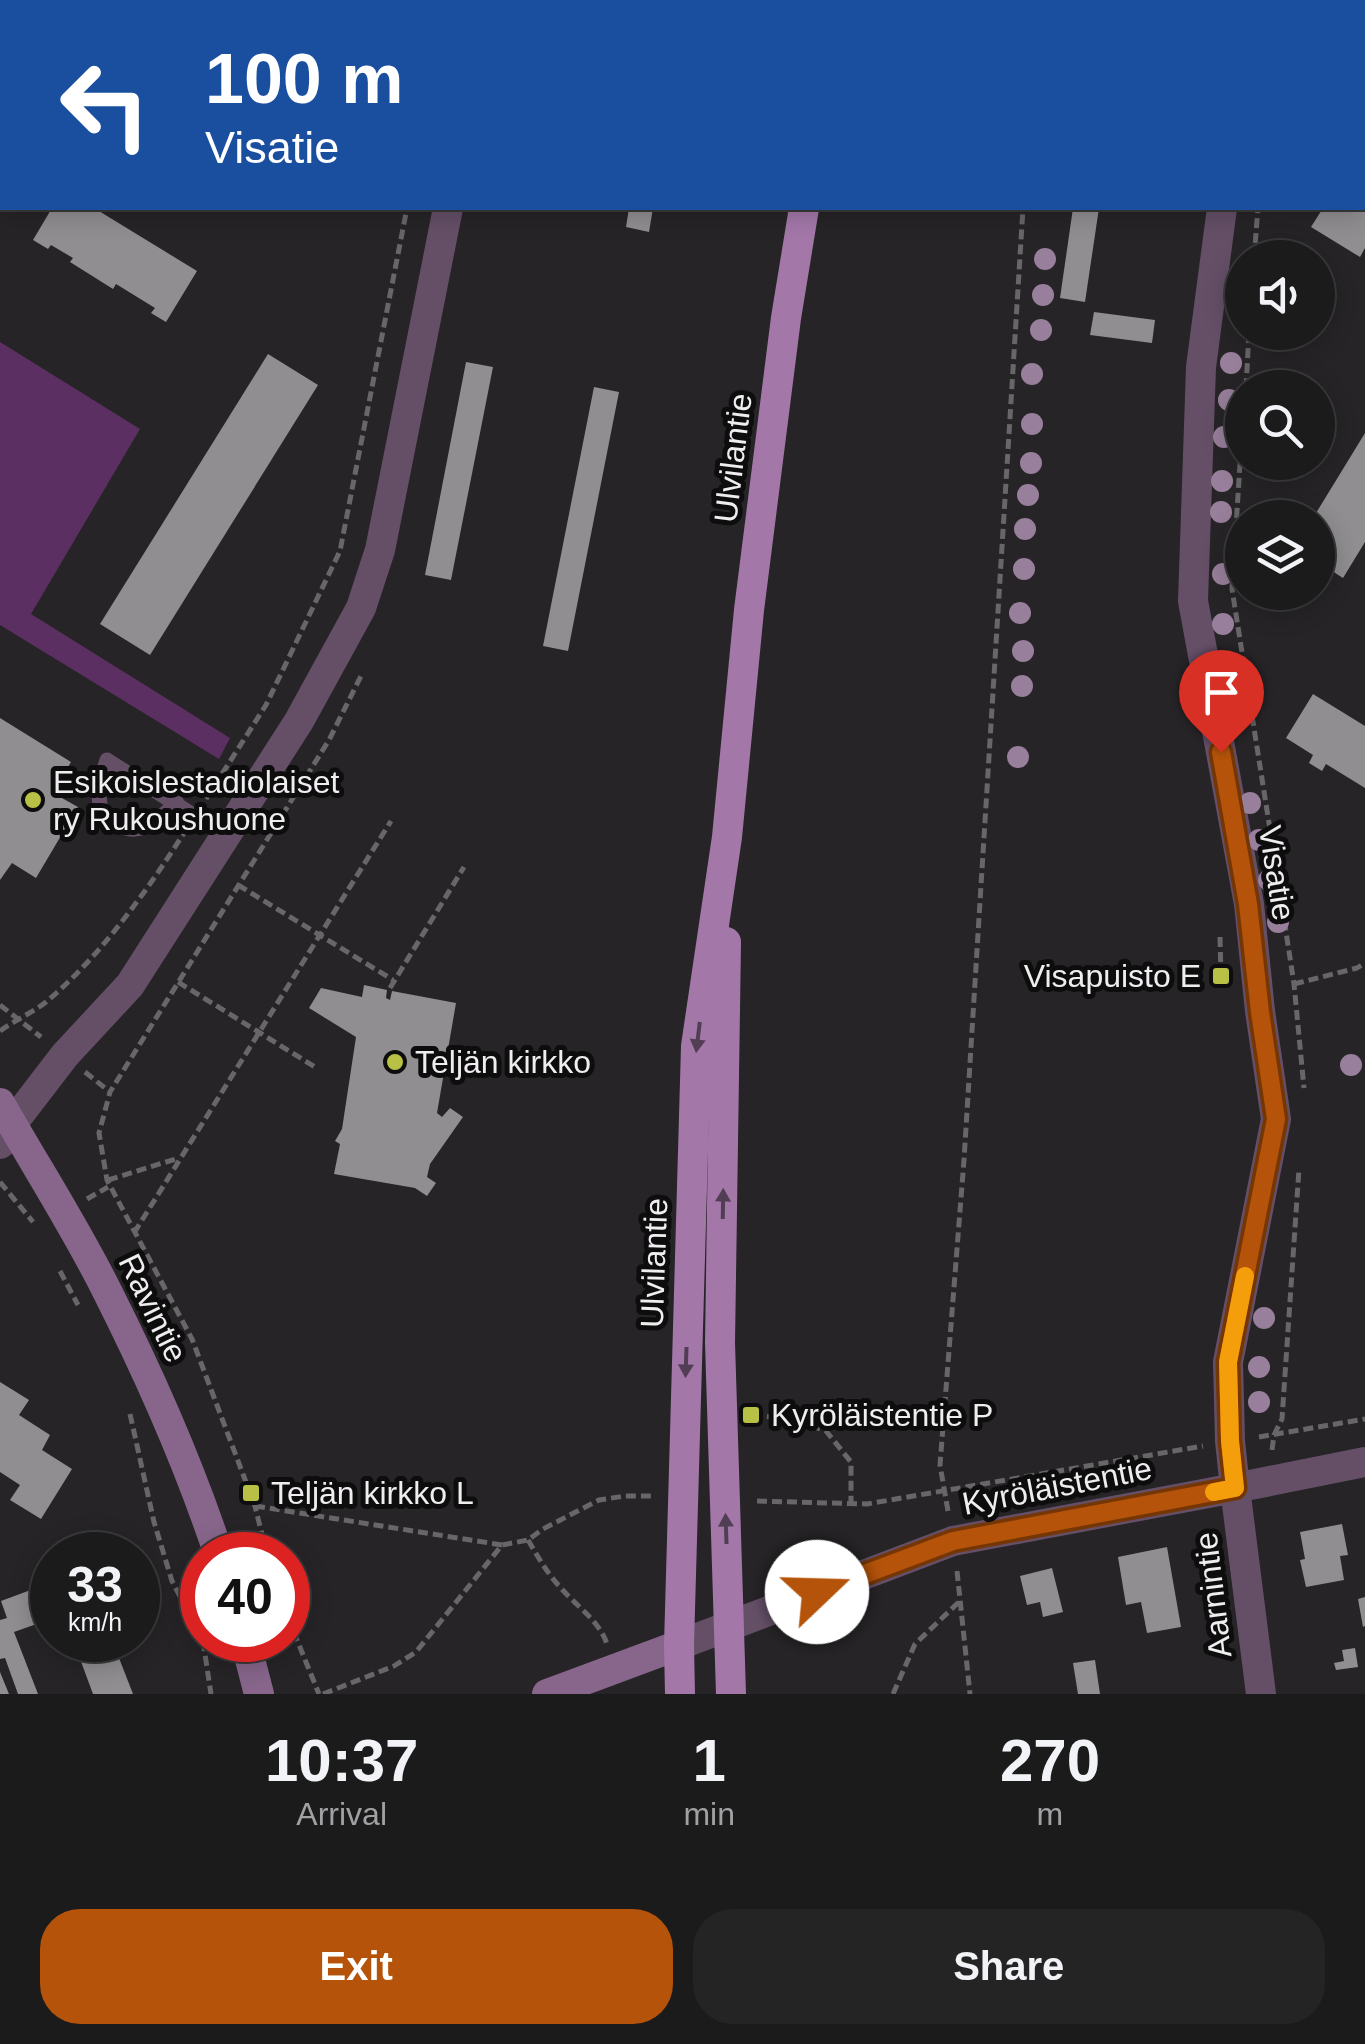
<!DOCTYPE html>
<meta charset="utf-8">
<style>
body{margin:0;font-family:Helvetica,sans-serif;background:#252425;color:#f1f3f6;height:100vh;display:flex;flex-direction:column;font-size:38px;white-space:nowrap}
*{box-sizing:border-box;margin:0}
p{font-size:32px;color:#a0a1a3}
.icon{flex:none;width:55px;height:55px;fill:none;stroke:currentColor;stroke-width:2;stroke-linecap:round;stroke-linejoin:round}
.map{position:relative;height:1694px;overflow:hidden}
.sheet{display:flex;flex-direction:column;background:#1c1b1c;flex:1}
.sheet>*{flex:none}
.top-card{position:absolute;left:0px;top:0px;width:1365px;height:210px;box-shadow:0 5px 25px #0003,0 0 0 2px #3a393b;background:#1a4fa0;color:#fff;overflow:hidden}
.buttons{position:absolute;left:1225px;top:240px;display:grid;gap:20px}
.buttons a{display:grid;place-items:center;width:110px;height:110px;border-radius:50%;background:#1c1b1c;box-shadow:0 5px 25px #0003,0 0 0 2px #3a393b;font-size:50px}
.speed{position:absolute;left:30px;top:1532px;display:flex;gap:20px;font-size:50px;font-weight:700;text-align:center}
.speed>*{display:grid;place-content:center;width:130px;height:130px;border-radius:50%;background:#1c1b1c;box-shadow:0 5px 25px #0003,0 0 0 2px #3a393b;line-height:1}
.speed small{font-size:25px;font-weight:400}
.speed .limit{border:15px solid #d22;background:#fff;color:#111}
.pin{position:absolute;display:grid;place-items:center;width:85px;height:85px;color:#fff;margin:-102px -42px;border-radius:50% 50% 50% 0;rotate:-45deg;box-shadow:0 0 10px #0007}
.pin .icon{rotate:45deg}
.me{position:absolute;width:110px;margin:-55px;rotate:69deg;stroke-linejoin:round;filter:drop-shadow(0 0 8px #0008)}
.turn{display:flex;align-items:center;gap:35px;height:210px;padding:0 40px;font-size:45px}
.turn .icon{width:130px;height:130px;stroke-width:2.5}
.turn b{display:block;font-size:70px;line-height:85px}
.eta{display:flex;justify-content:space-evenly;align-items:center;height:170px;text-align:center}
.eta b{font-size:60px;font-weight:700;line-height:70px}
.action{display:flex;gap:20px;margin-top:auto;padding:20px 40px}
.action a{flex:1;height:115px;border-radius:40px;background:#b45309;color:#fff;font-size:40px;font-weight:700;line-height:115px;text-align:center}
.action a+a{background:#252425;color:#f1f3f6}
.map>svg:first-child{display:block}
</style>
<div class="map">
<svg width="1365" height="1694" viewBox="0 0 1365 1694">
<rect width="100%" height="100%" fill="#262426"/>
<g fill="#5c2f62">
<path d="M0,0h113l-2,2h-109v181l-2,4z"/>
<path d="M0,342l140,87 -109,185 199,124 -11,21 -219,-134z"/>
</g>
<g fill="#908e90">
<path d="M52,208h42l103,63 -31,51 -15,-9 4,-5 -39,-24 -3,5 -43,-27 3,-4 -22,-13 -3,4 -15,-9z"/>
<path d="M629,208h24l-4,24 -23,-5z"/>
<path d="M1073,208h26l-14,94 -25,-4z"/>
<path d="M1323,208h42v40l-5,9 -49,-30z"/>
<path d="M1094,312l61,8 -3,23 -62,-8z"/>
<path d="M268,354l50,31 -168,270 -50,-31z"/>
<path d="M466,362l27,5 -42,213 -26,-5z"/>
<path d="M594,387l25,5 -51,259 -25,-5z"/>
<path d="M1365,433v109l-22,36 -25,-16v-44h-5z"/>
<path d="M1313,694l52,32v62l-39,-24 -4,7 -13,-8 4,-8 -27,-17z"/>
<path d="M0,718l71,44 -18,31 25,14 -42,71 -24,-15 -12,17z"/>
<path d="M364,985l23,5 -1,8 4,2 2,-9 64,12 -19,110 5,4 8,-9 13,9 -33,47 -3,13 9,6 -9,13 -12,-8 -81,-14 6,-30 -5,-3 7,-12 14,-92 -47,-29 12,-20 41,9z"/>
<path d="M0,1382l29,18 -10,15 31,20 -8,15 30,19 -31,50 -31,-19 10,-15 -20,-13z"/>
<path d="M1342,1524l6,31 -8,1 4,24 -38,7 -6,-27 5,-1 -5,-27z"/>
<path d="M1167,1547l14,80 -34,6 -6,-31 -15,3 -8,-48z"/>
<path d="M1052,1568l11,44 -20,5 -3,-15 -13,3 -7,-29z"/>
<path d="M36,1588l12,32 -34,12 24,62h-20l-13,-36 -5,1v-39l7,-2 -6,-17z"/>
<path d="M1365,1597v29l-2,1 -5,-28z"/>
<path d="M73,1640h39l21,54h-40z"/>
<path d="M1355,1648l3,19 -22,3 -2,-7 10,-2 -2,-11z"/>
<path d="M1095,1660l5,34h-22l-5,-31z"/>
<path d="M0,1672l9,22h-9z"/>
</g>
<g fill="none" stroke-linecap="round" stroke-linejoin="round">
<g stroke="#686668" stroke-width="5" stroke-dasharray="10 5" stroke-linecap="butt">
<path d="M448,2v-2"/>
<path d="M1035,2v-2"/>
<path d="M1284,2v-2"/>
<path d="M0,22l2,13"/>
<path d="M0,144l2,-6"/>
<path d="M1254,258l4,-50"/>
<path d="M1246,388l3,-56"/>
<path d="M1242,433l-10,156 46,291"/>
<path d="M206,799l60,-94 74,-154 67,-343"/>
<path d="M238,885l155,95"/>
<path d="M1282,906l12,78 10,104"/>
<path d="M1220,937l1,39"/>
<path d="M178,982l137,85"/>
<path d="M1294,984l63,-16 8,-5"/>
<path d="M390,988l74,-121"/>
<path d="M0,1005l41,32"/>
<path d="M0,1031c15,-11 32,-18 46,-29 53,-44 101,-111 138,-169"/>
<path d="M85,1072l25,20"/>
<path d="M108,1180l71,-22"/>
<path d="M0,1182l33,40"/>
<path d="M87,1199l21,-12"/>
<path d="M134,1233l257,-412"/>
<path d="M60,1271l18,34"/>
<path d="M130,1414l24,108 18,59 31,60 8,53"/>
<path d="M752,1415l41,4 33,12 25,31v41"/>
<path d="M1259,1437l106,-18"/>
<path d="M1272,1450l2,-15 8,-16 17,-250"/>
<path d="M757,1501l110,3 336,-58"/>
<path d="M255,1506l247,39"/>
<path d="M948,1511l-8,-46 24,-305 59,-952"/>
<path d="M528,1540c10,17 19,33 32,47 16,19 39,33 47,57"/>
<path d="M267,1555l-12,-49 -63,-167 -85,-159 -8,-47 11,-41 219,-352 32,-64"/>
<path d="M957,1571l13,123"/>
<path d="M288,1618l31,76"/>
<path d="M323,1694l71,-28 22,-14 86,-107 26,-5 15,-11 56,-29 26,-4h29"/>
<path d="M893,1694l22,-50 46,-44"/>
</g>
<path stroke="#644f67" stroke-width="15" d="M177,803c-29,25 -43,39 -76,10l-3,-25 9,-28 119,76"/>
<g stroke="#644f67" stroke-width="30">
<path d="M488,2l1,-2"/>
<path d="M1250,2l1,-2"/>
<path d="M1222,208l-21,159 -8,234 56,303 11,107 16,108 -48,243 2,79 5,47 130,-26"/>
<path d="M0,1144l12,-20 53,-69 65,-70 169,-264 62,-113 19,-58 68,-342"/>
</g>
<path stroke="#644f67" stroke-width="30" d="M679,1645l274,-104 282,-53 26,206"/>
<g stroke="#88668c" stroke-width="30">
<path d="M0,1103c35,62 74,122 106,186 43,85 83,175 113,266"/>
<path d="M245,1640l14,54"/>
<path d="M547,1694l132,-49"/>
</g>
<g stroke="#a378a9" stroke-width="30">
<path d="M838,2l1,-2"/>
<path d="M726,942l-6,401 11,351"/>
<path d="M680,1694l-1,-49 17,-599 31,-209 22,-227 37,-292 18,-110"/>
</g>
</g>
<g fill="#987f9b">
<circle cx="1045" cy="259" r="11"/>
<circle cx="1043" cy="295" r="11"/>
<circle cx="1041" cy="330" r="11"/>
<circle cx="1231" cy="363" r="11"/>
<circle cx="1032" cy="374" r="11"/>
<circle cx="1229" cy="400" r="11"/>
<circle cx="1032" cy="424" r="11"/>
<circle cx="1224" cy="437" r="11"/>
<circle cx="1031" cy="463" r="11"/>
<circle cx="1222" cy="481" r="11"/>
<circle cx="1028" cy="495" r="11"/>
<circle cx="1221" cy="512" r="11"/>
<circle cx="1025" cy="529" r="11"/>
<circle cx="1024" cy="569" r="11"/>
<circle cx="1223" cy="574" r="11"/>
<circle cx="1020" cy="613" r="11"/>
<circle cx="1223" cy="624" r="11"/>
<circle cx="1023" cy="651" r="11"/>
<circle cx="1230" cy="672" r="11"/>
<circle cx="1022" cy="686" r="11"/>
<circle cx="1239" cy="708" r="11"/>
<circle cx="1018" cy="757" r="11"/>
<circle cx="1250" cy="803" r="11"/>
<circle cx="1259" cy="840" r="11"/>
<circle cx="1269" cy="880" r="11"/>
<circle cx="1278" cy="922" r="11"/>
<circle cx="1351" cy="1065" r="11"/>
<circle cx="1264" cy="1318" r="11"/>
<circle cx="1259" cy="1367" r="11"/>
<circle cx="1259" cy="1402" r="11"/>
<circle cx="1111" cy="1476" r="11"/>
<circle cx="1067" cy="1487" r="11"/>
</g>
<defs><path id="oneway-solid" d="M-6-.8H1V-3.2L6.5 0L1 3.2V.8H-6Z" transform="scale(2.5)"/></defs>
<g fill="#513d54">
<use href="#oneway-solid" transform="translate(698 1037) rotate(97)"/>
<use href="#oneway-solid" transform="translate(723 1204) rotate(-89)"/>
<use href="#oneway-solid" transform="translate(686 1362) rotate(92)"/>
<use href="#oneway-solid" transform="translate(726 1529) rotate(-92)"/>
</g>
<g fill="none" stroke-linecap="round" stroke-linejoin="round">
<defs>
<path id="route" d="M817,1592l136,-51 282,-53 -5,-47 -2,-79 48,-243 -16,-107 -12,-108 -27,-152"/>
</defs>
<use href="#route" stroke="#753606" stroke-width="25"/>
<use href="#route" stroke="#b45309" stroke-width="18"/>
<path stroke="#f59e0b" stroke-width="18" d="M1214,1492l21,-4 -5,-47 -2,-79 17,-86"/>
</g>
<g fill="#b9c046" stroke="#0e0d0e" stroke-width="4">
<circle cx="33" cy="800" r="10"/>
<rect x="1211" y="966" width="20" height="20" rx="5"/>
<circle cx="395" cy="1062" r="10"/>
<rect x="741" y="1405" width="20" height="20" rx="5"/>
<rect x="241" y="1483" width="20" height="20" rx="5"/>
</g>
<g text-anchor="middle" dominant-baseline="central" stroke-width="10" stroke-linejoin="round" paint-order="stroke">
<g font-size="32" fill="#efedef" stroke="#0e0d0e">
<text transform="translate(733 458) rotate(-83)">Ulvilantie</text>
<text transform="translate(1277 873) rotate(81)">Visatie</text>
<text transform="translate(654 1263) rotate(-88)">Ulvilantie</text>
<text transform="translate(153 1308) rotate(64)">Ravintie</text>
<text transform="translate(1057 1486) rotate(-11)">Kyröläistentie</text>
<text transform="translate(1213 1595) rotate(-97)">Aarnintie</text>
</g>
<g font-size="32" fill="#efedef" stroke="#0e0d0e" text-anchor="start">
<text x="53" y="782">Esikoislestadiolaiset<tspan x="53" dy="37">ry Rukoushuone</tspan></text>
<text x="1201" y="976" text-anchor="end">Visapuisto E</text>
<text x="415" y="1062">Teljän kirkko</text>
<text x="771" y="1415">Kyröläistentie P</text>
<text x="271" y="1493">Teljän kirkko L</text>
</g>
</g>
</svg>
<div class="buttons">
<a><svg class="icon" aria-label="sound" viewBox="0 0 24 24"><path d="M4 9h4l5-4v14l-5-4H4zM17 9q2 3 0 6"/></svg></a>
<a><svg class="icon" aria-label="search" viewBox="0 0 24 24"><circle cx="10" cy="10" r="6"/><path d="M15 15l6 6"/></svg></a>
<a><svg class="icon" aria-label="layers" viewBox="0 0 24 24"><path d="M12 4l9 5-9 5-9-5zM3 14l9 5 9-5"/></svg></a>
</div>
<div class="speed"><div>33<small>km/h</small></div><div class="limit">40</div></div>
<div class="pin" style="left:1221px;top:752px;background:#d93025"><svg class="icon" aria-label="arrive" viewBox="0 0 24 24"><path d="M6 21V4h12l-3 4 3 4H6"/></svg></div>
<svg class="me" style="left:817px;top:1592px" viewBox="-20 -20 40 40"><circle r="19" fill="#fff"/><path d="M0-13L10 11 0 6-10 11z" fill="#b45309"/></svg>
<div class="top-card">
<div class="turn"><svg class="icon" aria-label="left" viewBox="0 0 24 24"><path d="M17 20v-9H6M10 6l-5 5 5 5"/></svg><div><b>100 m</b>Visatie</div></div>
</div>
</div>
<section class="sheet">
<div class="eta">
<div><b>10:37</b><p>Arrival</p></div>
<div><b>1</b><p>min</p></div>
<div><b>270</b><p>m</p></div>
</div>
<div class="action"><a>Exit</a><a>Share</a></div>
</section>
